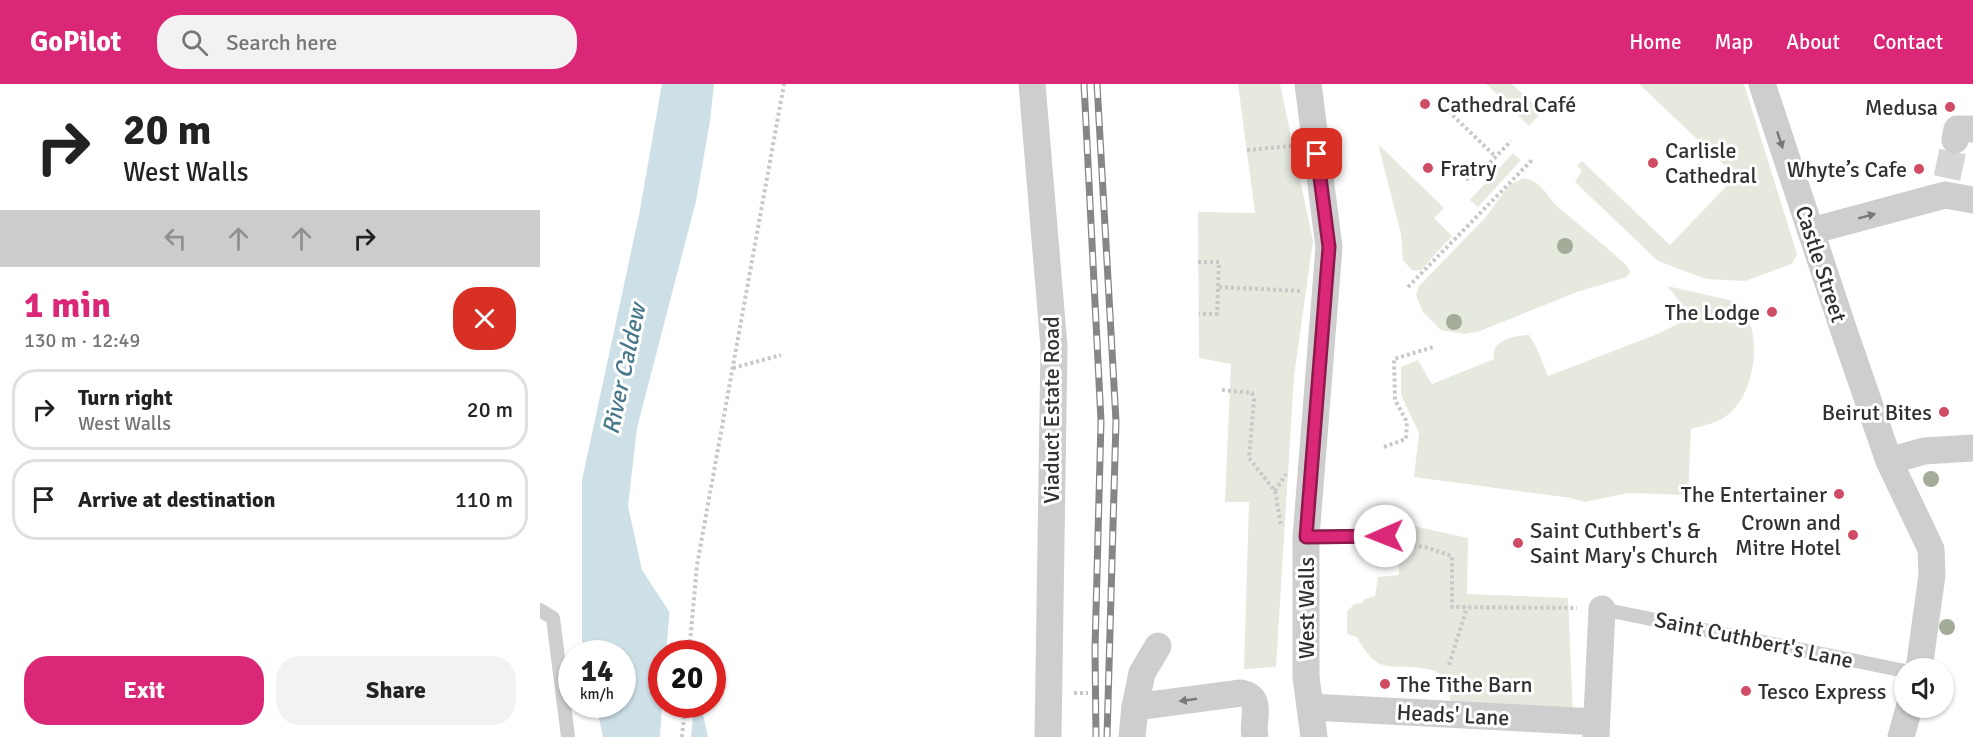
<!DOCTYPE html>
<meta charset="utf-8">
<style>
body{margin:0;font-family:Signika,sans-serif;background:#f2f2f2;color:#222;height:100vh;display:flex;flex-direction:column;font-size:22px;white-space:nowrap}
*{box-sizing:border-box;margin:0}
p{font-size:20px;color:#767676}
.icon{flex:none;width:33px;height:33px;fill:none;stroke:currentColor;stroke-width:2;stroke-linecap:round;stroke-linejoin:round}
.map{position:relative;flex:1;overflow:hidden}
.sheet{display:flex;flex-direction:column;background:#fff;width:540px}
.sheet>*{flex:none}
.banner{background:#fff;color:#222;overflow:hidden}
.fabs{position:absolute;left:1354px;top:574px;display:grid;gap:12px}
.fabs a{display:grid;place-items:center;width:60px;height:60px;border-radius:50%;background:#fff;box-shadow:0 2px 4px #0004;font-size:30px}
.speed{position:absolute;left:18px;top:556px;display:flex;gap:12px;font-size:30px;font-weight:700;text-align:center}
.speed>*{display:grid;place-content:center;width:78px;height:78px;border-radius:50%;background:#fff;box-shadow:0 2px 4px #0004;line-height:1}
.speed small{font-size:15px;font-weight:400}
.speed .limit{border:9px solid #d22;background:#fff;color:#111}
.pin{position:absolute;display:grid;place-items:center;width:51px;height:51px;color:#fff;margin:-26px;border-radius:12px;box-shadow:0 3px 9px #0006}
.me{position:absolute;width:66px;margin:-33px;rotate:269deg;stroke-linejoin:round;filter:drop-shadow(0 0 4px #0008)}
.turn{display:flex;align-items:center;gap:21px;height:126px;padding:0 24px;font-size:27px}
.turn .icon{width:78px;height:78px;stroke-width:2.5}
.turn b{display:block;font-size:42px;line-height:51px}
.lanes{display:flex;align-items:center;height:57px;padding:0 24px;background:#0003;justify-content:center;gap:30px;direction:ltr}
.lanes .off{opacity:.35}
.round{display:grid;place-items:center;flex:none;width:63px;height:63px;border-radius:24px;background:#f2f2f2}
.headline{display:flex;align-items:center;justify-content:space-between;height:102px;padding:0 24px}
h1{font-size:36px;font-weight:700;line-height:45px;color:#db2777}
.primary-button{display:flex;gap:12px;margin-top:auto;padding:12px 24px}
.primary-button a{flex:1;height:69px;border-radius:24px;background:#db2777;color:#fff;font-size:24px;font-weight:700;line-height:69px;text-align:center}
.primary-button a+a{background:#f2f2f2;color:#222}
ul{padding:0;list-style:none}
li{display:flex;align-items:center;gap:18px;height:81px;margin:0 12px 9px;padding:0 12px;border:3px solid #e0e0e0;border-radius:24px}
li div{flex:1}
li b{display:block;font-size:22px}
li em{font-style:normal}
header{display:flex;align-items:center;gap:36px;box-sizing:border-box;height:84px;padding:0 30px;background:#db2777;color:#fff}
header strong{font-size:28px}
nav{display:flex;gap:33px;margin-inline-start:auto;font-size:21px}
.search{width:420px;height:54px;background:#f2f2f2;display:flex;align-items:center;gap:15px;box-sizing:border-box;padding:0 21px;border-radius:24px;color:#767676;font-size:22px}
main{display:flex;flex:1;min-height:0}
.map>svg:first-child{display:block}
</style>
<header>
<strong>GoPilot</strong>
<div class="search"><svg class="icon" aria-label="search" viewBox="0 0 24 24"><circle cx="10" cy="10" r="6"/><path d="M15 15l6 6"/></svg>Search here</div>
<nav><a>Home</a><a>Map</a><a>About</a><a>Contact</a></nav>
</header>
<main>
<section class="sheet">
<div class="banner">
<div class="turn"><svg class="icon" aria-label="right" viewBox="0 0 24 24"><path d="M7 20v-9h11M14 6l5 5-5 5"/></svg><div><b>20 m</b>West Walls</div></div>
<div class="lanes"><svg class="icon off" aria-label="left" viewBox="0 0 24 24"><path d="M17 20v-9H6M10 6l-5 5 5 5"/></svg><svg class="icon off" aria-label="ahead" viewBox="0 0 24 24"><path d="M12 20V5M6 11l6-6 6 6"/></svg><svg class="icon off" aria-label="ahead" viewBox="0 0 24 24"><path d="M12 20V5M6 11l6-6 6 6"/></svg><svg class="icon" aria-label="right" viewBox="0 0 24 24"><path d="M7 20v-9h11M14 6l5 5-5 5"/></svg></div>
</div>
<div class="headline"><div><h1>1 min</h1><p>130 m · 12:49</p></div><a class="round" style="background:#d93025;color:#fff"><svg class="icon" aria-label="close" viewBox="0 0 24 24"><path d="M6 6l12 12M18 6L6 18"/></svg></a></div>
<ul>
<li><svg class="icon" aria-label="right" viewBox="0 0 24 24"><path d="M7 20v-9h11M14 6l5 5-5 5"/></svg><div><b>Turn right</b><p>West Walls</p></div><em>20 m</em></li>
<li><svg class="icon" aria-label="arrive" viewBox="0 0 24 24"><path d="M6 21V4h12l-3 4 3 4H6"/></svg><div><b>Arrive at destination</b></div><em>110 m</em></li>
</ul>
<div class="primary-button"><a>Exit</a><a>Share</a></div>
</section>
<div class="map">
<svg width="1433" height="653" viewBox="0 0 1433 653">
<rect width="100%" height="100%" fill="#fff"/>
<g fill="#e5e9de">
<path d="M698,0h42l33,157 -19,135 -18,291 -32,2 5,-167h-24l6,-138 -32,-6 -1,-146 57,1z"/>
<path d="M946,0h26l30,28 -13,14z"/>
<path d="M1099,0h105l53,170 -5,10 -47,17 -39,-2 -48,-18 -83,-79 7,-11 -5,-6 5,-4 88,84 66,-69z"/>
<path d="M838,60l66,64 -10,10 18,18 -31,34 -8,1 -10,-11 -2,-26z"/>
<path d="M973,69l8,7 -43,47 -8,-7z"/>
<path d="M984,94c19,4 22,18 35,30 22,19 46,37 68,58l3,6 -3,5 -50,15 -97,39 -16,3 -23,-4 -18,-18 -7,-17 3,-9 67,-69 23,-32z"/>
<path d="M1127,202l71,16c4,8 10,16 13,25 9,29 -2,81 -33,94 -9,4 -19,5 -27,8l-3,66 -60,-2 -43,9 -14,-4 -157,-21 5,-44 -18,-38v-28l17,-7 14,24 62,-25c0,-3 -1,-8 1,-10 4,-10 25,-14 34,-14l7,12 12,29 107,-41 31,-15 -4,-16z"/>
<path d="M873,442l55,12 -1,56 101,4 5,118 -122,-8 -3,-29c-5,-2 -11,-8 -16,-9 -40,-10 -51,11 -75,-33l-10,-3v-23l8,-7 7,-1 3,-4 10,-3 3,-19 21,-2 -1,-33 18,-3z"/>
</g>
<path fill="#cde0e7" d="M122,0h52l-4,37 -14,80 -59,227 -9,78 14,64 47,72 2,12h-29v51h39l7,32h-105l-7,-32h26v-51h-39l-1,-5v-169l57,-265z"/>
<g fill="#fff">
<path d="M130,523l21,34 3,13h-28z"/>
<path d="M122,621h32l-3,32h-31z"/>
</g>
<g fill="none" stroke-linecap="round" stroke-linejoin="round">
<path stroke="#d6d6d6" stroke-width="27" stroke-dasharray="27 14" stroke-linecap="butt" d="M1407,94l8,-38"/>
<g stroke="#c8c8c8" stroke-width="4" stroke-dasharray="3 3" stroke-linecap="butt">
<path d="M904,23l52,50"/>
<path d="M707,66l44,-4"/>
<path d="M926,95l10,-2 35,-36"/>
<path d="M658,178h21l-2,52h-18"/>
<path d="M679,203l83,4"/>
<path d="M868,203l124,-127"/>
<path d="M193,284l48,-13"/>
<path d="M682,306l30,3 2,6 -5,59 26,33 6,34"/>
<path d="M844,363l22,-8 1,-17 -12,-22 -1,-41 39,-12"/>
<path d="M735,407l11,-17"/>
<path d="M861,460l24,3 27,9v51l125,1"/>
<path d="M149,570l8,-89 87,-481"/>
<path d="M909,581l18,-58"/>
<path d="M534,609h14"/>
<path d="M142,653l3,-32"/>
</g>
<g stroke="#cecece" stroke-width="14">
<path d="M766,453l79,-1"/>
<path d="M1062,525l303,62"/>
<path d="M0,526l13,8 15,119"/>
</g>
<g stroke="#cecece" stroke-width="27">
<path d="M492,0l22,263 -6,390"/>
<path d="M768,0l21,163 -23,290v140l8,60"/>
<path d="M1222,0l82,247 45,130 35,-10 49,-3"/>
<path d="M1415,56l2,-11h16"/>
<path d="M1271,147l134,-36 28,5"/>
<path d="M1349,377l42,88 1,26 -13,94"/>
<path d="M595,623l106,-14c24,5 10,27 14,44"/>
<path d="M770,623l286,15"/>
<path d="M592,653l3,-30 7,-34 16,-27"/>
<path d="M1056,653l6,-128"/>
<path d="M1361,653l8,-29"/>
</g>
<defs>
<g id="rail">
<path d="M544,0l17,337 -6,228 1,88"/>
<path d="M557,0l19,337 -9,316"/>
</g>
</defs>
<use href="#rail" stroke="#868686" stroke-width="7"/>
<use href="#rail" stroke="#fff" stroke-width="4.5" stroke-dasharray="14" stroke-linecap="butt"/>
</g>
<g fill="#a3ac98">
<circle cx="1025" cy="162" r="8"/>
<circle cx="914" cy="238" r="8"/>
<circle cx="1391" cy="395" r="8"/>
<circle cx="1407" cy="543" r="8"/>
</g>
<defs><path id="oneway-solid" d="M-6-.8H1V-3.2L6.5 0L1 3.2V.8H-6Z" transform="scale(1.5)"/></defs>
<g fill="#787878">
<use href="#oneway-solid" transform="translate(1240 56) rotate(72)"/>
<use href="#oneway-solid" transform="translate(1327 132) rotate(-15)"/>
<use href="#oneway-solid" transform="translate(648 616) rotate(172)"/>
</g>
<g fill="none" stroke-linecap="round" stroke-linejoin="round">
<defs>
<path id="route" d="M777,70l12,93 -23,290 79,-1"/>
</defs>
<use href="#route" stroke="#8e194d" stroke-width="15"/>
<use href="#route" stroke="#db2777" stroke-width="10"/>
</g>
<g fill="#d04b64" stroke="#fff" stroke-width="2">
<circle cx="885" cy="20" r="6"/>
<circle cx="1410" cy="23" r="6"/>
<circle cx="1113" cy="79" r="6"/>
<circle cx="888" cy="84" r="6"/>
<circle cx="1379" cy="85" r="6"/>
<circle cx="1232" cy="228" r="6"/>
<circle cx="1404" cy="328" r="6"/>
<circle cx="1299" cy="410" r="6"/>
<circle cx="1313" cy="451" r="6"/>
<circle cx="978" cy="459" r="6"/>
<circle cx="845" cy="600" r="6"/>
<circle cx="1206" cy="607" r="6"/>
</g>
<g text-anchor="middle" dominant-baseline="central" stroke-width="6" stroke-linejoin="round" paint-order="stroke">
<g font-size="22" fill="#313131" stroke="#fff" text-anchor="start">
<text x="897" y="20">Cathedral Café</text>
<text x="1398" y="23" text-anchor="end">Medusa</text>
<text x="1125" y="66">Carlisle<tspan x="1125" dy="25">Cathedral</tspan></text>
<text x="900" y="84">Fratry</text>
<text x="1367" y="85" text-anchor="end">Whyte’s Cafe</text>
<text x="1220" y="228" text-anchor="end">The Lodge</text>
<text x="1392" y="328" text-anchor="end">Beirut Bites</text>
<text x="1287" y="410" text-anchor="end">The Entertainer</text>
<text x="1301" y="438" text-anchor="end">Crown and<tspan x="1301" dy="25">Mitre Hotel</tspan></text>
<text x="990" y="446">Saint Cuthbert's &amp;<tspan x="990" dy="25">Saint Mary's Church</tspan></text>
<text x="857" y="600">The Tithe Barn</text>
<text x="1218" y="607">Tesco Express</text>
</g>
<g font-size="22" fill="#313131" stroke="#fff">
<text transform="translate(1281 180) rotate(72)">Castle Street</text>
<text transform="translate(511 326) rotate(-90)">Viaduct Estate Road</text>
<text transform="translate(766 524) rotate(-90)">West Walls</text>
<text transform="translate(1214 556) rotate(12)">Saint Cuthbert's Lane</text>
<text transform="translate(913 631) rotate(3)">Heads' Lane</text>
</g>
<g font-size="24" font-style="italic" fill="#48788a" stroke="#fff">
<text transform="translate(84 285) rotate(-78)">River Caldew</text>
</g>
</g>
</svg>
<div class="fabs">
<a><svg class="icon" aria-label="sound" viewBox="0 0 24 24"><path d="M4 9h4l5-4v14l-5-4H4zM17 9q2 3 0 6"/></svg></a>
</div>
<div class="speed"><div>14<small>km/h</small></div><div class="limit">20</div></div>
<div class="pin" style="left:777px;top:70px;background:#d93025"><svg class="icon" aria-label="arrive" viewBox="0 0 24 24"><path d="M6 21V4h12l-3 4 3 4H6"/></svg></div>
<svg class="me" style="left:845px;top:452px" viewBox="-20 -20 40 40"><circle r="19" fill="#fff"/><path d="M0-13L10 11 0 6-10 11z" fill="#db2777"/></svg>
</div>
</main>
